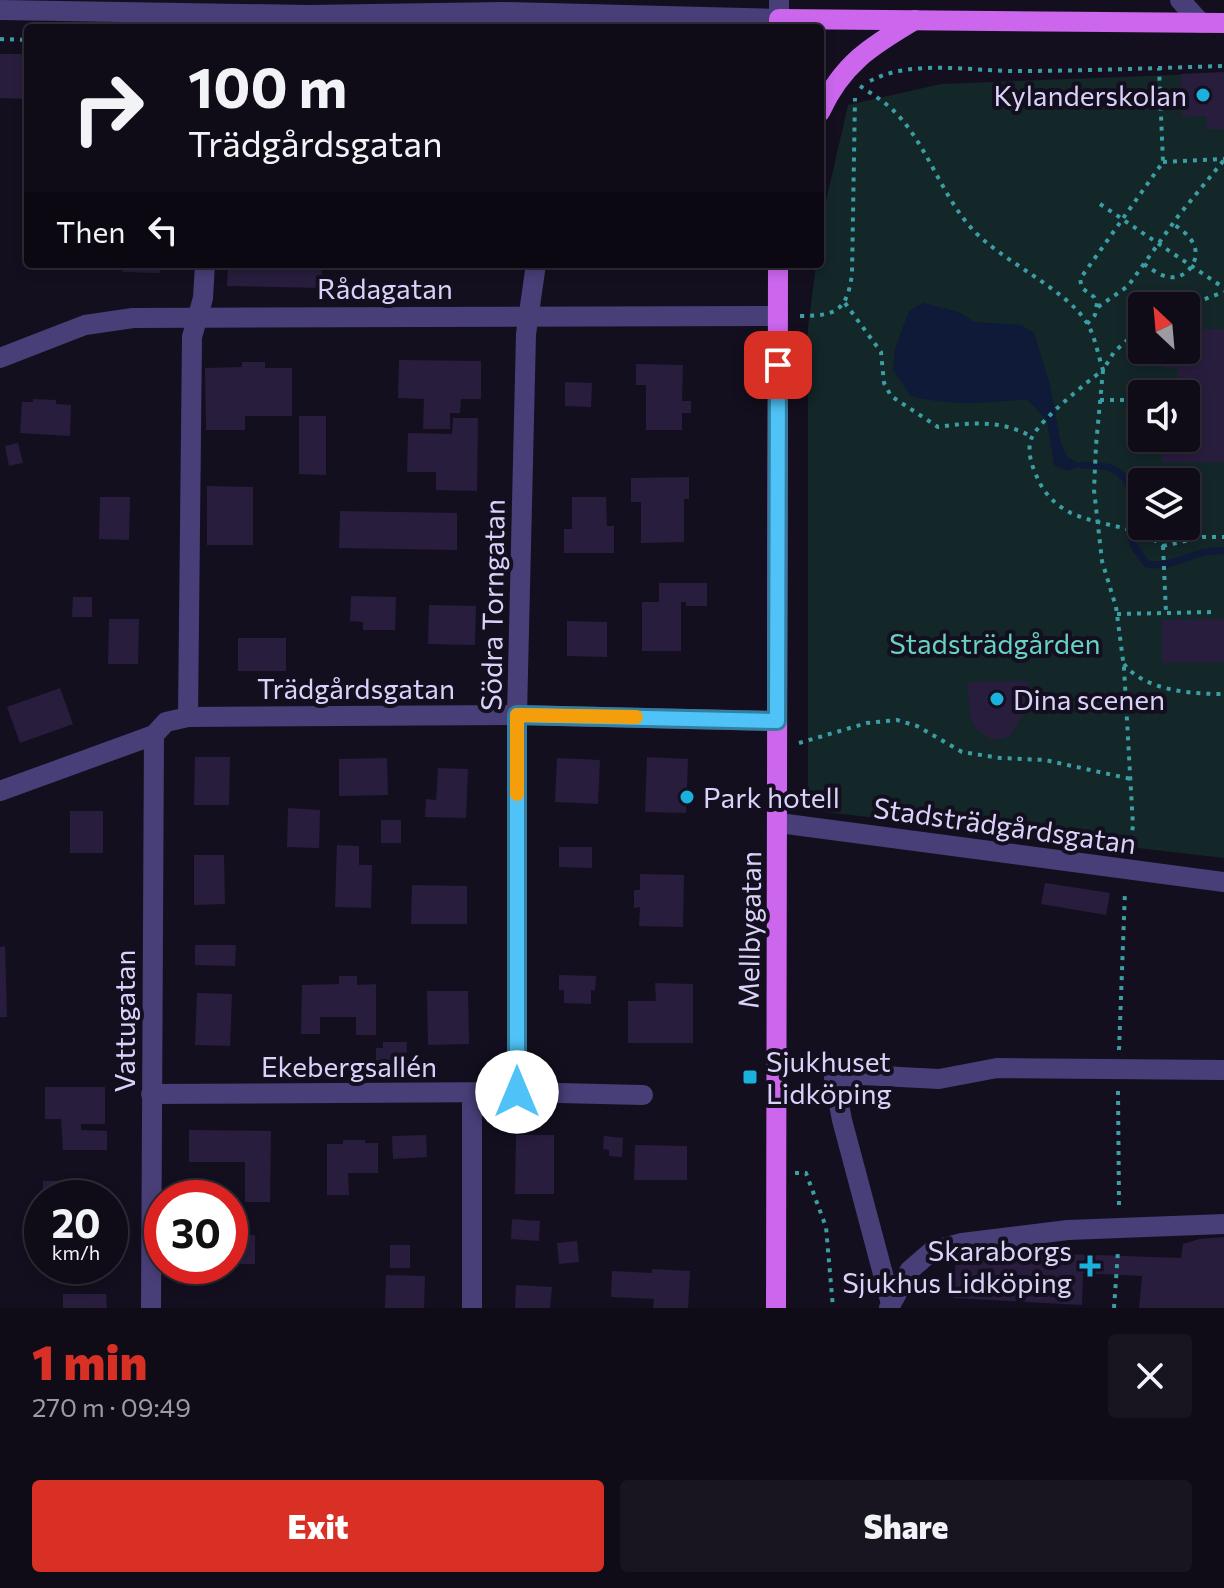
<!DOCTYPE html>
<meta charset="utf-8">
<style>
body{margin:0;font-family:Commissioner,sans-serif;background:#181420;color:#f1f3f6;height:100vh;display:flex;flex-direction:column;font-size:30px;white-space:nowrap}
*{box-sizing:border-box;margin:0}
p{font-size:26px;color:#9b9ba1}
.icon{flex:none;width:44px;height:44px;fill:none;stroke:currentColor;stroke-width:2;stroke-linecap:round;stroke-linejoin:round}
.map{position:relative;height:1308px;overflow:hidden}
.details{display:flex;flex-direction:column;background:#0f0b17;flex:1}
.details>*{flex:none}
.guide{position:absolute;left:24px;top:24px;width:800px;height:244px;border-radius:8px;box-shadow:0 4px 12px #0003,0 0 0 2px #2f2b36;background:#0f0b17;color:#f1f3f6;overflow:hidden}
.needle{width:52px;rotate:334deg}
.buttons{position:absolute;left:1128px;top:292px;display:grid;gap:16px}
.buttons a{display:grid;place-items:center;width:72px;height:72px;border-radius:8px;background:#0f0b17;box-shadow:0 4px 12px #0003,0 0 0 2px #2f2b36;font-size:40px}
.speed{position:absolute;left:24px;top:1180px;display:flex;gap:16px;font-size:40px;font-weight:700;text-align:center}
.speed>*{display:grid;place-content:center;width:104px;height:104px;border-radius:50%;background:#0f0b17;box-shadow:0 4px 12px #0003,0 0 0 2px #2f2b36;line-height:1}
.speed small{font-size:20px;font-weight:400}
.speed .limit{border:12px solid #d22;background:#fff;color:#111}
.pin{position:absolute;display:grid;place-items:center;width:68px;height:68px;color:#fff;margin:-34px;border-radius:16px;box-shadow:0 4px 12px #0006}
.me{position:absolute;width:88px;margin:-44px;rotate:0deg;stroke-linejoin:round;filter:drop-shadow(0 0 6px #0008)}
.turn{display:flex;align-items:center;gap:28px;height:168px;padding:0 32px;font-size:36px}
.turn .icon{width:104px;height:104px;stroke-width:2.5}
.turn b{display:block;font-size:56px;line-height:68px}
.then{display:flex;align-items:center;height:76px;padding:0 32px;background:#0003;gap:16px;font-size:30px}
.round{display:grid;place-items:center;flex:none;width:84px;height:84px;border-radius:8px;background:#181420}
.overview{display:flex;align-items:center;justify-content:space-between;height:136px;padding:0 32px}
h1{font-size:48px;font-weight:800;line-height:60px;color:#d93025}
.cta{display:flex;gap:16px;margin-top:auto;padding:16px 32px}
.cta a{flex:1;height:92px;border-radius:8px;background:#d93025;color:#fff;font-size:32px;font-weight:800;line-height:92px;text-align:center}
.cta a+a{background:#181420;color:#f1f3f6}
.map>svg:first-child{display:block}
</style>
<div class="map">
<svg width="1224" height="1308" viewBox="0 0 1224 1308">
<rect width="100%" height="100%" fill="#140f1f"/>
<path fill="#132628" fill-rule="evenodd" d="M1224,73v785l-416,-48v-482l8,-64h4l2,-46 26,-113 93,-21zM1142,306h44v44h-44zM1142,394h44v44h-44zM1142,482h44v44h-44z"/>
<path fill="#0f1938" d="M923,303l36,9 15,10 47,3 13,8 16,52 11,59 6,13 15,8 -15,6 -13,-6 -7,-45 -20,-21c-38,4 -79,7 -116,-3l-18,-26 2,-21 14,-38z"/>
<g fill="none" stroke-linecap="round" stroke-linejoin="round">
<path stroke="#0f1938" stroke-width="7" d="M1082,465c9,1 22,0 31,4 28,13 15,45 18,68 2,11 10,19 16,27 29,5 46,-15 77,-13"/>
</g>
<g fill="#281d3d">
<path d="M0,54h28v45l-28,-1z"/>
<path d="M1224,72v57h-17l-1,-13 -24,1 -1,-43z"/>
<path d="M122,264h38v9l-38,-1z"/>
<path d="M228,264h94l-1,24 -94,-2z"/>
<path d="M1186,329h38v133h-62v-24h24v-44h-8v-26h-15v-18h23z"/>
<path d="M399,360l82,1v38h-20l-1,14h-10v16h-27l1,-30 -26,-1z"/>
<path d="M242,362h23v6h27v48h-47v14h-39l-1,-62 37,-1z"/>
<path d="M636,364l47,1 -1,36h9v12h-9v17h-36v-45h-10z"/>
<path d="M565,382l27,1 -1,24 -26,-1z"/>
<path d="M33,399l23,1v4l15,1 -1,31 -50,-3 2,-31h11z"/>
<path d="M299,416h27v59l-27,-1z"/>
<path d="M453,418h25l-1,73 -41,-1v-18h-29l1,-39 44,1z"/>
<path d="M18,443l5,20 -14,3 -4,-20z"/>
<path d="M689,477v22h-5v43l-43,1v-41h-10v-24z"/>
<path d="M207,486l46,1v58h-46z"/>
<path d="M100,497h30l-1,43 -30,-1z"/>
<path d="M572,497h34l1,29h7v27h-50v-24h8z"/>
<path d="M340,511l117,2v37l-118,-2z"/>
<path d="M659,583h48v23h-21v-4h-5v49h-39v-49h17z"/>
<path d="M351,596l45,1 -1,33h-32v-8l-13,-1z"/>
<path d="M73,597h19v20h-20z"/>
<path d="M429,605l47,1 -1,39 -47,-1z"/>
<path d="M109,619h30l-1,45h-30z"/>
<path d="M1224,619v43l-62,1v-43z"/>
<path d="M567,621l40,1v35l-40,-1z"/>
<rect x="238" y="638" width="48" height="33"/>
<path d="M1029,681l-7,34 -11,20 -10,4h-10l-15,-10 -5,-11 -4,-36z"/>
<path d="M60,688l13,36 -53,19 -13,-36z"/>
<path d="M195,757h35l-1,48h-35z"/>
<path d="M647,757l41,2 -2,54 -41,-1z"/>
<path d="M387,758l1,37 -49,1v-37z"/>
<path d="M557,758l43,2 -2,44 -43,-2z"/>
<path d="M438,768l30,1 -2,49 -41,-1 1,-18 10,1z"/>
<path d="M288,808l32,2 -1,38 -32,-1z"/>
<rect x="70" y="811" width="33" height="42"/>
<rect x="381" y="820" width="20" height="23"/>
<path d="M337,845l22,1v19h13l-1,43 -36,-1z"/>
<path d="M559,847h33v21l-33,-1z"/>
<path d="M194,855h30l1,49 -31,1z"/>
<path d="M640,874l44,1 -1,52 -44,-1 1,-19 -6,1v-18h6z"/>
<path d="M1045,883l65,10 -4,22 -65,-11z"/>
<path d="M412,885l55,1v38h-56z"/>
<path d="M195,945h41l-1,21 -40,-1z"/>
<path d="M5,946l2,71h-7v-70z"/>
<path d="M559,975l37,1 -1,15 -4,-1v14l-27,-1v-13h-5z"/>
<path d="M339,976h18v9l19,-1v51h-20v-18h-36v17h-19l1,-49 37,-1z"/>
<path d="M655,983l38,1v59h-65v-42h28z"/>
<path d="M427,991h41l1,53 -41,1z"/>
<path d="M197,993l35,1 -2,52 -35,-1z"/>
<path d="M383,1042h24l-1,28 -30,-1v-21h7z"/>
<path d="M45,1087h60v37h-24v6l26,1v19h-44l-2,-31h-16z"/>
<path d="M189,1130l82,1 -1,71h-25v-40h-56z"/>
<path d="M426,1135l1,22 -34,2 -1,-23z"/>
<path d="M516,1135h38v59h-39z"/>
<path d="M604,1136l19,2 -1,19 -13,-1v-6l-6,-1z"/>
<path d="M343,1140h22v3h13v30h-30l1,22h-22v-51h16z"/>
<path d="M635,1145l52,1v34h-53z"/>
<path d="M43,1181h33v8h26v9h-59z"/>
<path d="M512,1219l28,2 -1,20 -28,-2z"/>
<path d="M230,1234l25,1v29h-25z"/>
<path d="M1224,1237v71h-85l3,-32 -59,-3 -1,32 -128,-7 2,-48 225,8 2,-14 16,-5z"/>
<path d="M577,1241l2,21 -20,2 -2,-21z"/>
<rect x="390" y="1245" width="20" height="23"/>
<rect x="177" y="1266" width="21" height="18"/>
<path d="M652,1269l38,2 -2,37h-35l1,-9 -43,-2 1,-26 40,2z"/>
<path d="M386,1275l39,1 -1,32h-39z"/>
<path d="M516,1285l36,2 -2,21h-35z"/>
<path d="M63,1294h43l1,14h-44z"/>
</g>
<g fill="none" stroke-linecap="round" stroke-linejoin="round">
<g stroke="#3b9ea4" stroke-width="4" stroke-dasharray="4 6" stroke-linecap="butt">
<path d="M0,39l28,1"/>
<path d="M870,81c42,-22 99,-10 145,-10 70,0 140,-3 209,-5"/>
<path d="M860,86c12,8 25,16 35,26 33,34 46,83 78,118 29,31 94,60 114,93 8,13 11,32 16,47 -17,13 -61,48 -71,67 -6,13 0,30 6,42 6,15 19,27 33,34 30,14 66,12 92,33"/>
<path d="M1163,162l61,-3"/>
<path d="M1100,204l124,84"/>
<path d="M1144,264c7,5 15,11 24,13 16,3 31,-13 27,-29 -3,-11 -14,-19 -22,-24"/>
<path d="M845,303l36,49 3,31 7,13 47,31c33,-5 65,-7 94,10"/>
<path d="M1186,306l38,-14"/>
<path d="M1098,307l30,-21 51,-71 45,-55"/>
<path d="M800,316c36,0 47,-5 52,-42l3,-176"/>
<path d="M1087,324l8,-9 2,-12 -3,-6 -12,-9 -2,-9 83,-117 -4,-94"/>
<path d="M1100,400h42"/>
<path d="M1163,546l3,67"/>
<path d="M1163,546l40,-9h21"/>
<path d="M1117,614l97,-2"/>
<path d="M1124,664c21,27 68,30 100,30"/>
<path d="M799,743l68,-20 30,-3 20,6 45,26 38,6 45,2 86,19"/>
<path d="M1129,850l4,-24 -9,-158 -8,-61 -14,-46 -8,-71 2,-45 7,-75 11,-18 28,-25"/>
<path d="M1119,1050l6,-159"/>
<path d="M1118,1091l1,115"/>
<path d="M795,1173h11l20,54 7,81"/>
<path d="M1114,1308l4,-57"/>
</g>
<g stroke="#483f78" stroke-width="20">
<path d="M1180,0l21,23"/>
<path d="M0,10l308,5 195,-3 276,7v-19"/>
<path d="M0,358l85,-33 48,-7 645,-2"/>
<path d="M188,717l4,-380 11,-39 2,-34"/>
<path d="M0,791l154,-56 12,-13 22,-5 329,-2 260,6"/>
<path d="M779,823l445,59"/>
<path d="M517,1092v-377l9,-381 10,-70"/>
<path d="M472,1093v215"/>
<path d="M151,1094l366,-2 126,3"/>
<path d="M891,1304l19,-34 22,-19 30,-8 106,-13 156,-6"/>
<path d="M151,1308l3,-573"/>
<path d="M889,1308l2,-4 -49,-184 -8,-42 28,-3 77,4 58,-11 227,2"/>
</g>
<g stroke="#cb66ed" stroke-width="20">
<path d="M779,28v-9l445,4"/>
<path d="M820,112c22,-48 51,-66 95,-92"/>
<path d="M776,1308l2,-1044"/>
</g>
</g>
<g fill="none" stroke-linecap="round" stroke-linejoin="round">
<defs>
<path id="route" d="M517,1092v-377l260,6 1,-356"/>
</defs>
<use href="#route" stroke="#337fa1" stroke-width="20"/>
<use href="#route" stroke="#4fc3f7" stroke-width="14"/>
<path stroke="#f59e0b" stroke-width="14" d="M517,794v-79l119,2"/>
</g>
<g fill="#1ab2dd" stroke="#140f1f" stroke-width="3">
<circle cx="1203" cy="95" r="8"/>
<circle cx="997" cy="699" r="8"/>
<circle cx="687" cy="797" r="8"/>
<rect x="742" y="1069" width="16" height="16" rx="4"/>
<path d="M1086 1254h8v8h8v8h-8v8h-8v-8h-8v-8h8z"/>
</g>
<g text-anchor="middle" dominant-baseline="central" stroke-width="8" stroke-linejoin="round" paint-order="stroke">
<g font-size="28" fill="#dbd2fa" stroke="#140f1f" text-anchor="start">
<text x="1187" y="95" text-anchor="end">Kylanderskolan</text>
<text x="1013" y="699">Dina scenen</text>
<text x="703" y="797">Park hotell</text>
<text x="766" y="1061">Sjukhuset<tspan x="766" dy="32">Lidköping</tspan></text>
<text x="1072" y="1250" text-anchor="end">Skaraborgs<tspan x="1072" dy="32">Sjukhus Lidköping</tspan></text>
</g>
<g font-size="28" fill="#dbd2fa" stroke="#140f1f">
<text x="385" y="288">Rådagatan</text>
<text transform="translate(492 605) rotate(-89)">Södra Torngatan</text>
<text x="356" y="688">Trädgårdsgatan</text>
<text transform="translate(1005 825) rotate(8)">Stadsträdgårdsgatan</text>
<text transform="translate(749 930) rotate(-89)">Mellbygatan</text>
<text transform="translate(124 1021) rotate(-90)">Vattugatan</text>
<text x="349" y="1066">Ekebergsallén</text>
</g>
<g font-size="28" fill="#67d1c3" stroke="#140f1f">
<text x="995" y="643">Stadsträdgården</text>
</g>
</g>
</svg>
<div class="buttons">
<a><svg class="needle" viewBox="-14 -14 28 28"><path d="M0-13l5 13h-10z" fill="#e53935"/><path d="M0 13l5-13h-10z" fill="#9b9ba1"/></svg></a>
<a><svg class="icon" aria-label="sound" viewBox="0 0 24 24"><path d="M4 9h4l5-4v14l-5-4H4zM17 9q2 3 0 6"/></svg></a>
<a><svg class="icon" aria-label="layers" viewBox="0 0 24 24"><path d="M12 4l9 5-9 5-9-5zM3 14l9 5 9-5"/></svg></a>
</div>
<div class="speed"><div>20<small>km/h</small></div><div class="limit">30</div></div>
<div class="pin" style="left:778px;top:365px;background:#d93025"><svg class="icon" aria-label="arrive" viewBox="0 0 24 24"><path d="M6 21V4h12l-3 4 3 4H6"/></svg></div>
<svg class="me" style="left:517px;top:1092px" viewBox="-20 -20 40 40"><circle r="19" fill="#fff"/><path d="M0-13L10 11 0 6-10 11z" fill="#4fc3f7"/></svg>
<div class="guide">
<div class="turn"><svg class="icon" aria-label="right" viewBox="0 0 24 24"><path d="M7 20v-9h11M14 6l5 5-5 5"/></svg><div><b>100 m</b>Trädgårdsgatan</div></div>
<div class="then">Then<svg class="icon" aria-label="left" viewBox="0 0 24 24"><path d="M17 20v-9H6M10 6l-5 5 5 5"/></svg></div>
</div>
</div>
<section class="details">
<div class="overview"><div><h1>1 min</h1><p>270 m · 09:49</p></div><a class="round"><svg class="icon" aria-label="close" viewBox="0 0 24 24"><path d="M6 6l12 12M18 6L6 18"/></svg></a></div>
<div class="cta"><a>Exit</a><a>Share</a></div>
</section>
